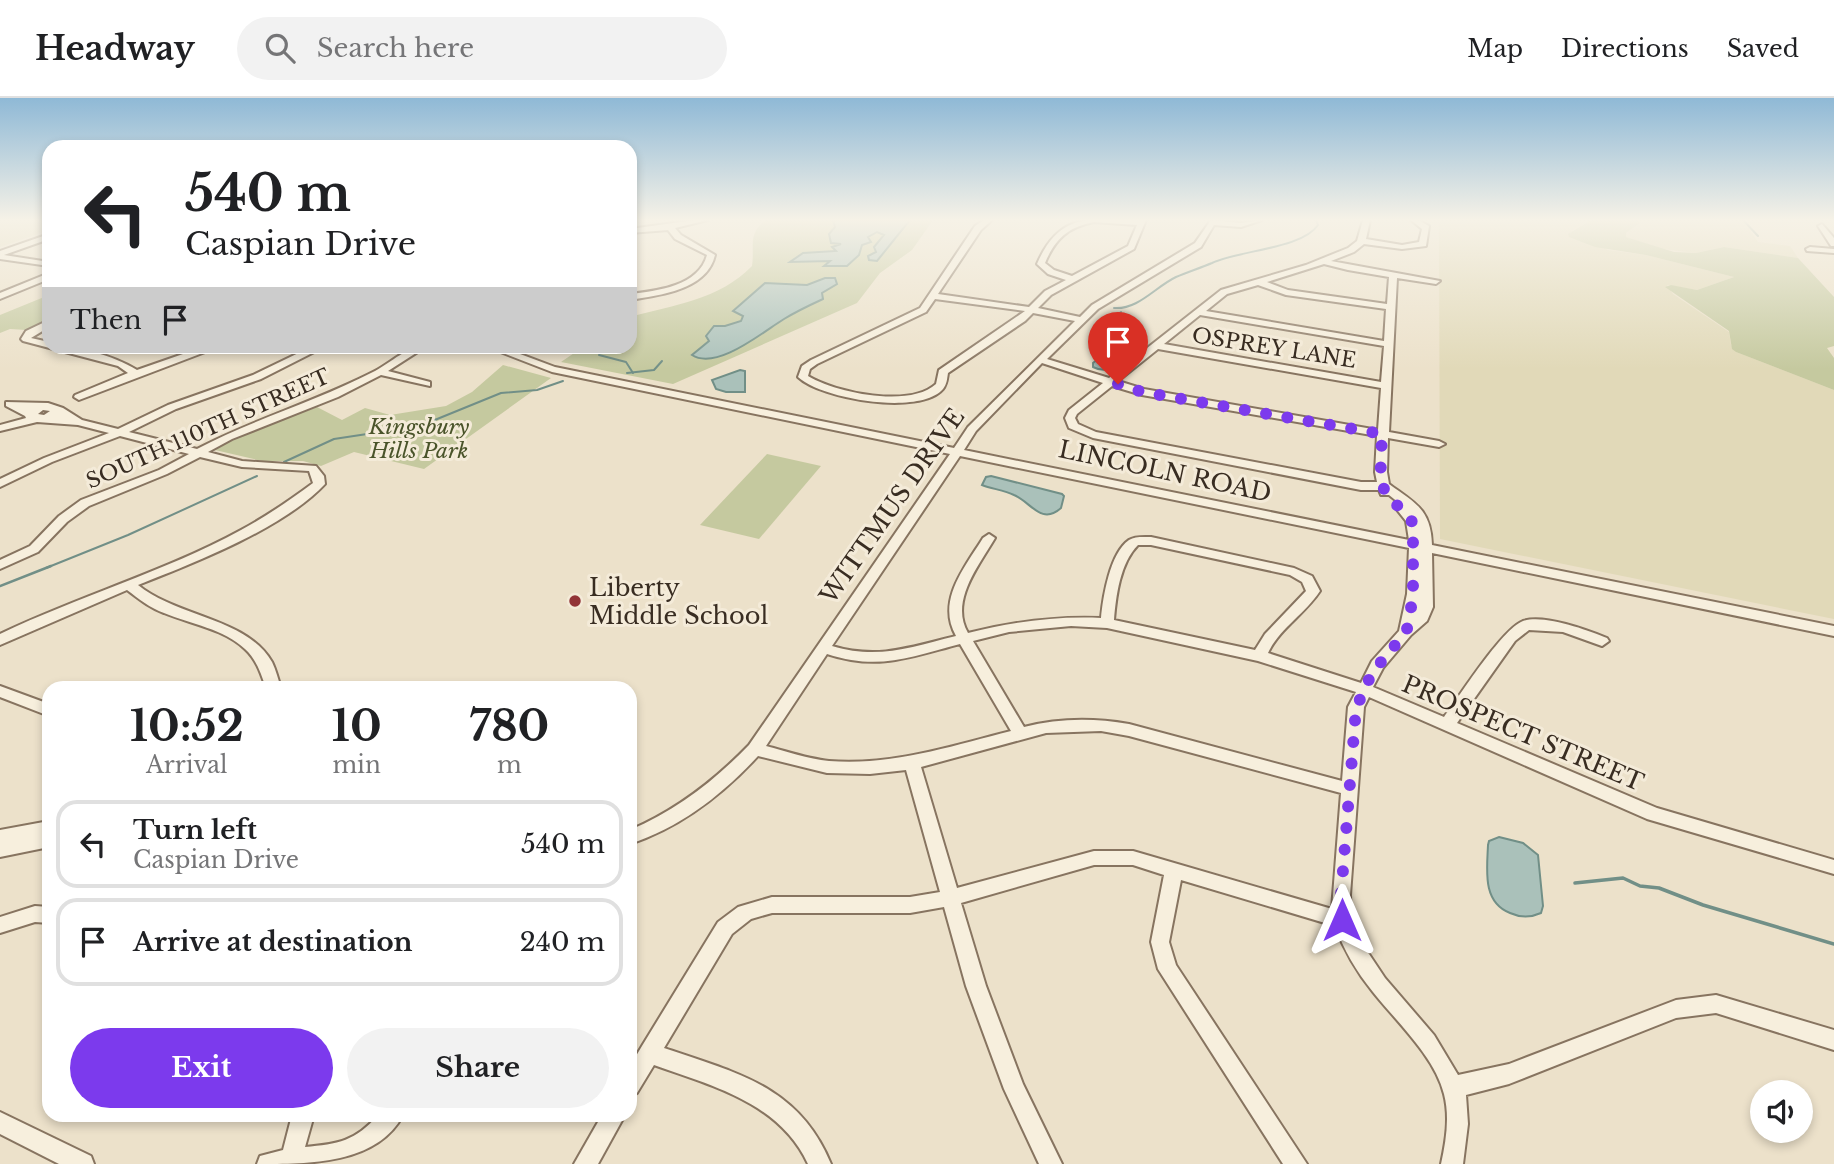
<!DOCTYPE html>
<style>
body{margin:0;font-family:"Libre Baskerville",serif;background:#f2f2f2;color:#202124;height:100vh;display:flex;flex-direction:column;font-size:26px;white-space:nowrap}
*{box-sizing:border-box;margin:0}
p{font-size:23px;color:#757577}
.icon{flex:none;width:38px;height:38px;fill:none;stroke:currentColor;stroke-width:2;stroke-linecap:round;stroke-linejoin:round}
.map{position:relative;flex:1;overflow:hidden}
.side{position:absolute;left:42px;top:583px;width:595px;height:441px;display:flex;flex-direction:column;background:#fff;border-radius:21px;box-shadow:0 4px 10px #0003}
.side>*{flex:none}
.banner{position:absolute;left:42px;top:42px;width:595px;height:214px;border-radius:21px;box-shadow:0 4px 10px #0003;background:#fff;color:#202124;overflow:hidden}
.tools{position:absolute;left:1750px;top:982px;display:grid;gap:14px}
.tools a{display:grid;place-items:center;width:63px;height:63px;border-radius:50%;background:#fff;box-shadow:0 4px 10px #0003;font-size:35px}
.pin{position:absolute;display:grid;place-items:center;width:60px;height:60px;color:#fff;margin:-72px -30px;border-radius:50% 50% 50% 0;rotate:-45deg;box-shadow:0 0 7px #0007}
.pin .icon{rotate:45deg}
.me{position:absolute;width:77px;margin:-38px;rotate:0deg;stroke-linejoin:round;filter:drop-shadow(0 0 5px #0008)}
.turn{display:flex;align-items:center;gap:24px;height:147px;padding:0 28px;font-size:32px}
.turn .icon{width:91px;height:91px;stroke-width:2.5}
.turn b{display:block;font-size:49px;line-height:60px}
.then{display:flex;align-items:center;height:66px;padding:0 28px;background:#0003;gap:14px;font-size:26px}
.eta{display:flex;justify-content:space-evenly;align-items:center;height:119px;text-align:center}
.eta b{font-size:42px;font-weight:800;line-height:49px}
.button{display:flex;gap:14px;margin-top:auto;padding:14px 28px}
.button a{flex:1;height:80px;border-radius:42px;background:#7c3aed;color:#fff;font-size:28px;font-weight:800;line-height:80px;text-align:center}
.button a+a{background:#f2f2f2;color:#202124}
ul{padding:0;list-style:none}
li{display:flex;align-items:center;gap:21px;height:88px;margin:0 14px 10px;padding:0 14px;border:4px solid #e0e0e0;border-radius:21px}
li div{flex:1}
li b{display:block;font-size:26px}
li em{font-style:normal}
header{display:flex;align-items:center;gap:42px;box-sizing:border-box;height:98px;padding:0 35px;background:#fff;border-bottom:2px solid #e0e0e0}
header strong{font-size:33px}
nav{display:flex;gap:38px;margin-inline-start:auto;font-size:24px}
.search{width:490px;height:63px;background:#f2f2f2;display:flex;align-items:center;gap:18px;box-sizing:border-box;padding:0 24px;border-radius:38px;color:#757577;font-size:26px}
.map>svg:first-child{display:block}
</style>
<header>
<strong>Headway</strong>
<div class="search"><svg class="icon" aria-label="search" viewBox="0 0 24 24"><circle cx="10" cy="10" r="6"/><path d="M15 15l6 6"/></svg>Search here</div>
<nav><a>Map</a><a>Directions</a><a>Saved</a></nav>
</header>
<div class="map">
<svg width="1834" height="1066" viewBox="0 0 1834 1066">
<rect width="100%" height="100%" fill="#ece1ca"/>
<g fill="#e1d9b8">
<path d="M0,122h49v10l-49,17z"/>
<path d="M1439,122h152l-20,11 37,19 38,5 88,22 -37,13 -30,-5 6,9 56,38 2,13 5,7 98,38v229l-394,-80z"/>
<path d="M1639,122h104l15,22 32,4 8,12 -74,-11 -28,6 -33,-4 -37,-12v-4l14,-10z"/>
</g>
<g fill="#c5c99f">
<path d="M766,122h167l-21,30 -32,23 -23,30 -184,81 -112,-22 22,-15 47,-1v-29c43,-12 89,-17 122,-51 3,-21 -5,-32 14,-46z"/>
<path d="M1591,122h48l1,3 -14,10v4l48,15 22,1 28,-6 74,11 36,39v49l-7,2 7,10v32l-98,-38 -4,-3 -3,-18 -64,-44 6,-2 26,5 37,-13 -88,-22 -51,-8 -26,-10 -1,-3z"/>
<path d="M49,197v25l-22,10 -17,-1 -10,4v-18z"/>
<path d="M503,267l48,13 -127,91 -70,-17 -33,14 -18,-5h-41l-47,-11 23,-13 79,-30 25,13 23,-12 25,7 56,-9 26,-14z"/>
<path d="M767,356l54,12 -62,73 -59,-14z"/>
</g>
<g fill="#aac1ba" stroke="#718f87" stroke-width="2">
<path d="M833,122h77l-33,41 -8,-1 -1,-4 8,-4 -2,-5 10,-12 -7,-3 -9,5 3,5 -9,3 -3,10 -12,11h-23l6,-5 -40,1 13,-9 33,-2 -4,-4 9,-3 -10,-1 -2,-9 6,-7z"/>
<path d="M825,180h10l2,6 -15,9 1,6c-13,6 -26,12 -39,20 -20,12 -67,52 -92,36l17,-14 -3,-5 8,-10h11l16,-5 2,-5 -10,-5 32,-28 42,2z"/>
<path d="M1122,247l11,1 3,5c-14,11 -26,25 -43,16v-4l21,-17z"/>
<path d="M740,272l5,1v21h-19l-10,-3 -4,-9z"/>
<path d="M991,378l71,18 2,2 -3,12c-20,18 -31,-7 -47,-13 -10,-5 -22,-6 -32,-10l4,-8z"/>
<path d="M1499,739l24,6 15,12 5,51 -2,7c-11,5 -20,5 -31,0 -28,-11 -23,-43 -22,-68l1,-4z"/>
</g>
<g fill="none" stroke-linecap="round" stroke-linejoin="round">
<g stroke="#718f87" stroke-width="2">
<path d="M1743,122l15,16"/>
<path d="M1114,210c24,2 41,-21 62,-31 12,-5 24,-9 36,-14 27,-13 90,-14 106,-38l-2,-5"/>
<path d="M1103,241l-7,-5 25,-22"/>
<path d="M599,257l27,7 7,11"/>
<path d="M627,275l27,-3 8,-9"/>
<path d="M284,364l50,-23 86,-13 81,-33 36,-3 26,-9"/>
<path d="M46,470l82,-33 129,-59"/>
</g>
<path stroke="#718f87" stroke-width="2.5" d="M0,488l51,-20"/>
<path stroke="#718f87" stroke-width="3.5" d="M1575,785l48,-5 17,8 19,2 44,17 131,39"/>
<defs>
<g id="minor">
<path d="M695,122h13l-33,8 6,7 34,20c-8,35 -55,40 -85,45v-6c27,-3 69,-8 77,-39l-32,-16 -7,-9 -38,3v-4z"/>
<path d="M984,122h8l-11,10 -43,64 91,13 16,-16 21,-11 -18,-6 -11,-10c24,-56 59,-44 109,-44l-12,29 -83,46 -13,13 42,9 12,-12 103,-62 16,-23 30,3 21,-3 -21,7 -27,-2 -13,22 -103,62 -51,50 62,19 112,-88 85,-25 42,-17 9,-7 6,-21h7l-4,19 36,6 17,-3 3,-13 -11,-9h7l11,6 -3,20 -24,3 -38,-5 -10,8 -23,9 109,20 -4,3 -39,-6 -8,154 50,9 6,3 -6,3 -51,-9 -1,34 2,12c26,19 42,25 43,61l402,81v10l-402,-83 1,54 -6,14 -16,14 -28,33 -10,19 71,30c15,-20 58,-88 79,-96 21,-7 64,9 84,17l2,3 -7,5 -39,-14 -34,-2 -14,11 -58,82 200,85 177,52v14l-187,-55 -278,-122 -5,10 -14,188 1,23 8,21 26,39 49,57 24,40 51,-11 167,-64 40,-5 118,35v20l-118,-37 -40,5 -167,66 -43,11 2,29 -5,40h-22c5,-23 9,-47 3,-70 -9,-37 -48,-73 -71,-102 -17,-21 -29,-42 -38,-66l-154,-46 -12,62 7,23 131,199h-24l-125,-195 -7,-27 13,-67 -31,-10h-39l-133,38 25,83 37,98 39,80h-23l-35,-75 -38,-103 -22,-79 -34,6h-138l-21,6 -19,15 -68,114c73,25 135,38 167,116h-23c-28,-61 -95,-78 -154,-99l-17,28 -7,4v-31l12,-20 76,-124 20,-15 34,-10h138l30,-5 -34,-122 -36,4 -43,-1 -69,-17c-36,39 -77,71 -128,88v-14c47,-20 84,-49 119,-85l201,-291 -398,-82 -67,-26h14l56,21 399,81 14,-21 107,-106 -42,-8 -8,8 -77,52c-1,6 -1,11 -5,16 -23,27 -122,10 -145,-12l4,-11 9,-6 109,-52 55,-82zM1094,124l43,3 -9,21 -56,30 -18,-6 -9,-7c10,-24 23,-36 49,-41zM1324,166l24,6 41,7 -2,27 -99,-14 -21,-8zM1258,187l28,10 100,14 -2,32 -178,-30 21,-17zM935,201l90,12 -86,59 -3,14c-26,24 -100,9 -128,-8l2,-7 7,-5 109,-52zM1200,217l184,31 -3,36 -217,-38zM1158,251l223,39 -3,42 -234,-41 -26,-8zM1042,265l61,20 -34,27 -4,8 4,10 24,10 268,52h18l2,5h8l10,8 -5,3 12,15 3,19 -445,-90 12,-19zM1112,288l30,9 235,41 -2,36 2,10h-16l-265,-50 -18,-8 -3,-6 2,-4zM960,358l449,92 -2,46 -8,37 -27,30 -11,22 -93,-30c11,-24 37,-39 52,-62l-8,-15 -18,-8 -143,-31c-7,0 -16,-1 -22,3 -19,13 -26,57 -28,78 -46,-2 -89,4 -133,15 -19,-32 12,-69 27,-95l-6,-4 -6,4c-18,29 -47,63 -27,98 -45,11 -78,24 -124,10zM1138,447h13l139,30 12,7 4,9 -41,43 -10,16 -141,-30c2,-24 6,-57 24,-75zM1071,528l36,2 151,33 98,31 -8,15 -6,74 -213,-57c-35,-6 -70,-6 -105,3l-51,-86 36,-9zM960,546l51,87c-60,15 -119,35 -182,30 -21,-2 -43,-10 -63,-15l61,-92c52,17 83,3 133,-10zM1101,633l28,5 212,57 -9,116 -199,-58h-39l-137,37 -36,-121 125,-34z"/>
<path d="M1822,126l12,14v8h-3l-13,-20z"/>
<path d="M49,136v5l-45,16 45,7v4l-49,-7v-8z"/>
<path d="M1810,149l24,2v4l-27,-2 -1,-2z"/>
<path d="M49,175v6l-49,20v-6z"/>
<path d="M49,222v7l-18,11 18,4v4c28,0 64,9 88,24l69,-24h15l-142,54 -5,-3 1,-2 53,-22 -10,-7 -95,-25 -2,-2 5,-8z"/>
<path d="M313,248h13l-65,33 -85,30 -47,23 68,17c57,-30 120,-48 178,-78 17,-9 32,-25 52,-25l-39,25 42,11v4l-49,-11 -43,22 -106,42 -24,13 34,9 74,5 8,10 1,8c-41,44 -131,79 -187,101 39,32 109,33 134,77 4,8 6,17 9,26h-15c-5,-14 -9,-28 -21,-39 -21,-20 -54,-25 -81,-36 -14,-5 -25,-14 -37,-23l-127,55v-11c79,-38 164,-62 241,-104 26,-14 49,-30 72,-47l-4,-12 -67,-4 -42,-10 -33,17 -78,32 -22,16 -29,30 -38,17v-9l30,-14 29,-30 22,-16 78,-30 30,-16 -69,-18 -68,26 -52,25v-8l44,-21 65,-25 -31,-8 -41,-3 -37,9v-6l26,-7 -1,-2 -19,-10v-4l42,1 15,5 19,12 36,9 50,-24 85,-30zM43,312l7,1 -6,4 -6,-1z"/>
<path d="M0,588l49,18v12l-49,-19z"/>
<path d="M49,723v26l-49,10v-27z"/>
<path d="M35,808l14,1v16l-14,-1 -35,11v-16z"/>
<path d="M0,1014l91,44 3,8h-35l-59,-30z"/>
<path d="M292,1017h22l-9,32c33,-3 51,-6 73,-32h25c-26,49 -93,49 -146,49l3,-8 23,-6z"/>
<path d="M602,1017h23l-27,49h-24z"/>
</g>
</defs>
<use href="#minor" stroke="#877460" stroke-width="4"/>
<use href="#minor" fill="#f7efdd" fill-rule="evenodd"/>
</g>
<linearGradient id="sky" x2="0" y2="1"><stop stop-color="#8fb9d6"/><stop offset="0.45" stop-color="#f6f2e7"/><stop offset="1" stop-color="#f6f2e7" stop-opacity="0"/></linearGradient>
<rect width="1834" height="271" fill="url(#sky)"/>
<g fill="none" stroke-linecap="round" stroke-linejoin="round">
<path stroke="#7c3aed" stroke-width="12" stroke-dasharray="0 21.6" d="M1118,286l24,8 240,42c0,18 -5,46 5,61 8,11 20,15 26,29v69l-4,29 -3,10 -34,41 -16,35 -15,187 1,25"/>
</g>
<circle fill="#923437" stroke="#f4ebd9" stroke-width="2.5" cx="575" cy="503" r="7"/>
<g text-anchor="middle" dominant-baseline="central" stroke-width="6" stroke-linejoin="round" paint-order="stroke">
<g font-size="21" fill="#392d22" stroke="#f4ebd9">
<text transform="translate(1274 250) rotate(9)">OSPREY LANE</text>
<text transform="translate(208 331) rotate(-24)">SOUTH 110TH STREET</text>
</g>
<g font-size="21" font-style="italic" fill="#4a542a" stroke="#f4ebd9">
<text x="419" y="329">Kingsbury<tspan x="419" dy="24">Hills Park</tspan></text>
</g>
<g font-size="24" fill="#392d22" stroke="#f4ebd9">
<text transform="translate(1165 373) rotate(12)">LINCOLN ROAD</text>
<text transform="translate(892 408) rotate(-55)">WITTMUS DRIVE</text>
<text transform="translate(1523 635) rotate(23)">PROSPECT STREET</text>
</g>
<g font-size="24" fill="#392d22" stroke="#f4ebd9" text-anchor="start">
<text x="589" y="489">Liberty<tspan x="589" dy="28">Middle School</tspan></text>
</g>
</g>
</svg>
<div class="tools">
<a><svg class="icon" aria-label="sound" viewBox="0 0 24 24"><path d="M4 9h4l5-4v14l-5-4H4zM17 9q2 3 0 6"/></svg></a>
</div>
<div class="pin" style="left:1118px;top:286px;background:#d93025"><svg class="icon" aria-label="arrive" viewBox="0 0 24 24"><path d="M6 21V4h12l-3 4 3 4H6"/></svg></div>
<svg class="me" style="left:1342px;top:822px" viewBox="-20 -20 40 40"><path d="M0-17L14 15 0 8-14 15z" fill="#7c3aed" stroke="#fff" stroke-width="4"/></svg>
<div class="banner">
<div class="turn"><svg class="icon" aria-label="left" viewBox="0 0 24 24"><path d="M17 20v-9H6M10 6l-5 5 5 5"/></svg><div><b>540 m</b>Caspian Drive</div></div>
<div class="then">Then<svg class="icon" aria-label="arrive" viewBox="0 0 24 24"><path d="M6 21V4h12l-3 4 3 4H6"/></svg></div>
</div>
<section class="side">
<div class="eta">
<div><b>10:52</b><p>Arrival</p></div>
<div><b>10</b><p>min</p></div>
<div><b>780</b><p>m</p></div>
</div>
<ul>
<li><svg class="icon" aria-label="left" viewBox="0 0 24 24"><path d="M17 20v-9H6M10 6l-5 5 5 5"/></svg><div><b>Turn left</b><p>Caspian Drive</p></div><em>540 m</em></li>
<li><svg class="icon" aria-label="arrive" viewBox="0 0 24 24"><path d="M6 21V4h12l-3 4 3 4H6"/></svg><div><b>Arrive at destination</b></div><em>240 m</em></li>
</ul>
<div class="button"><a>Exit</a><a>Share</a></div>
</section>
</div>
